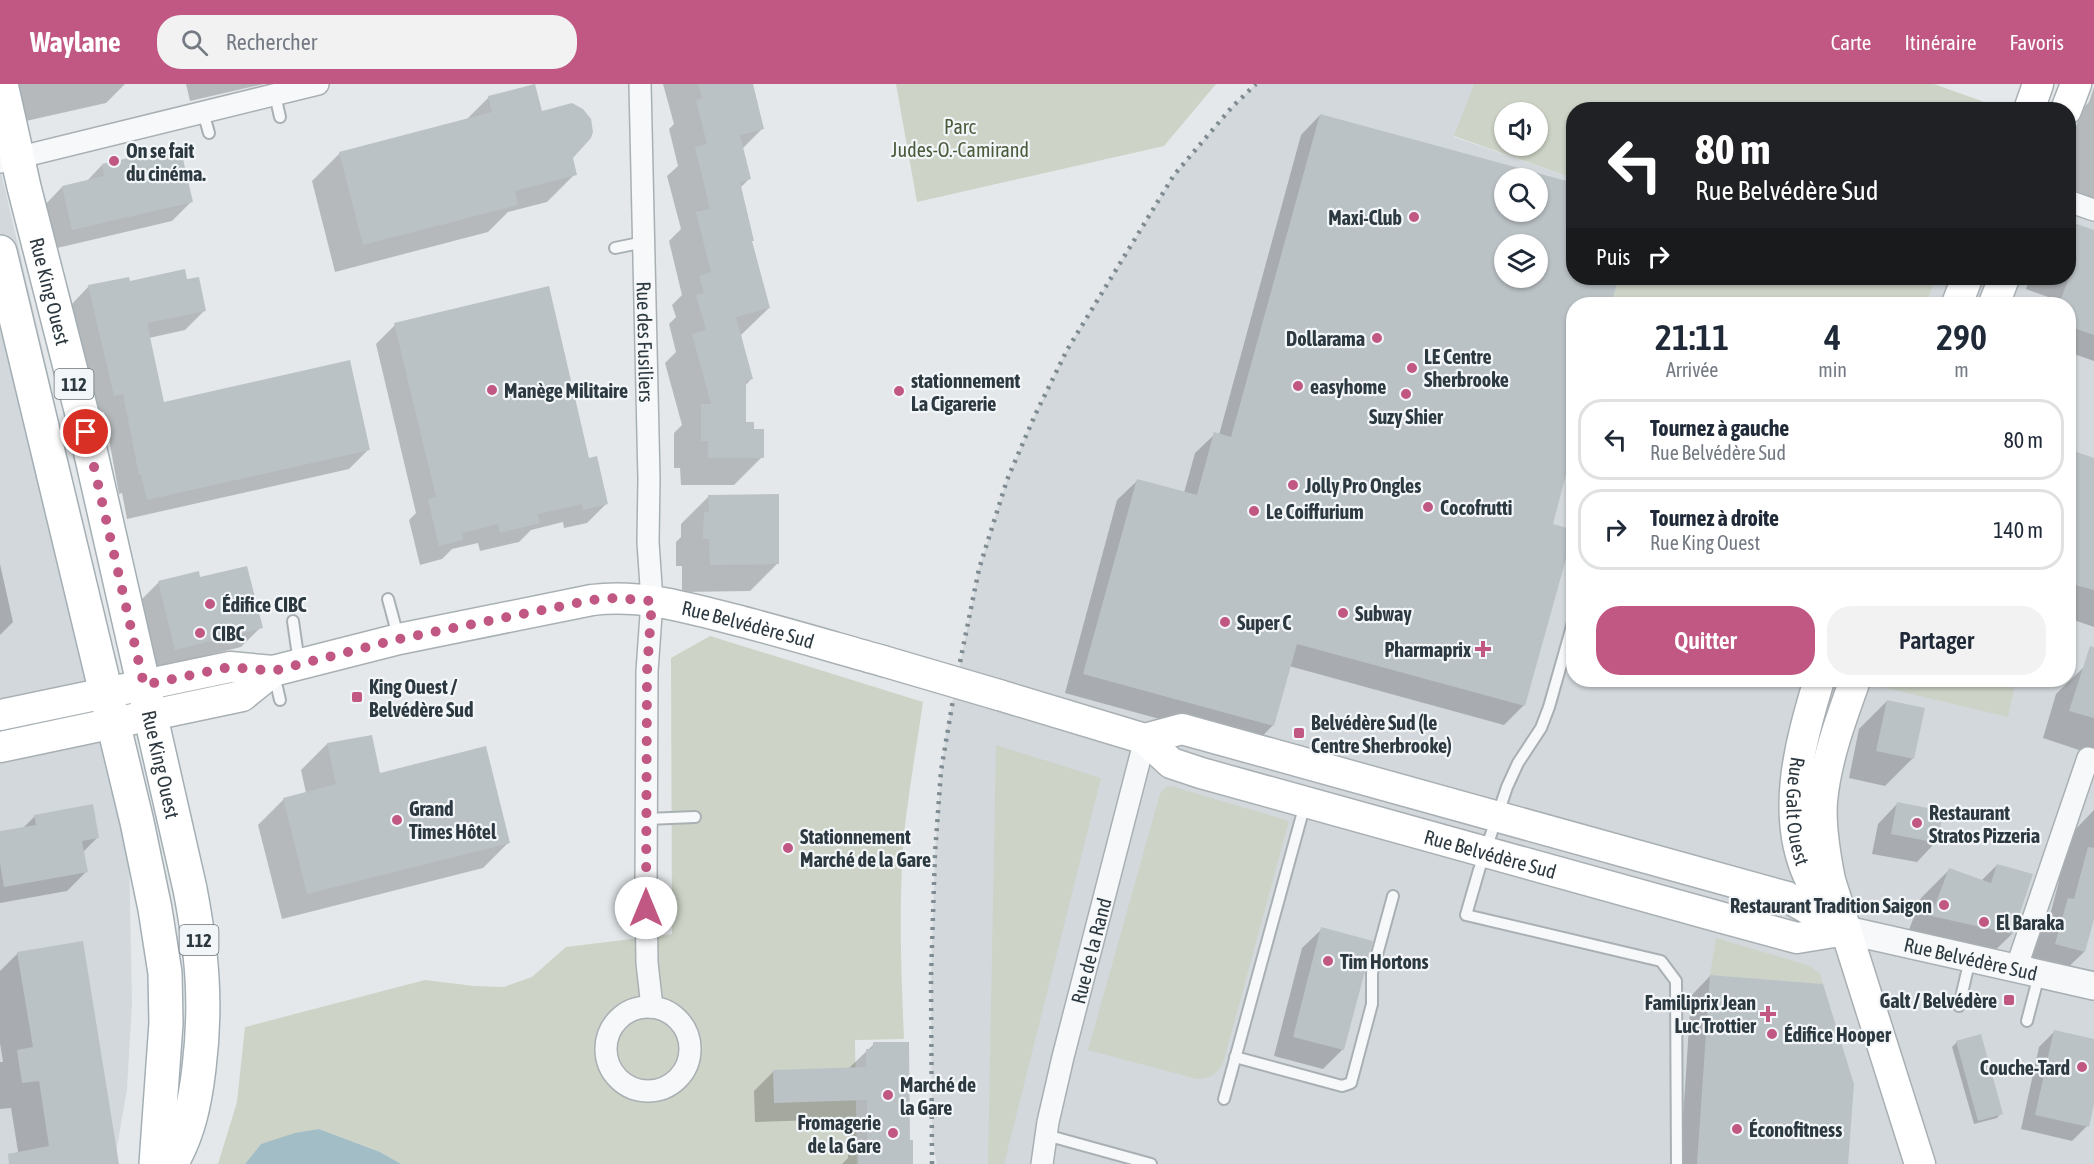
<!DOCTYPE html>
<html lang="fr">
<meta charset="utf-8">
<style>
body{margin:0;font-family:"Asap Condensed",sans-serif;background:#f2f2f3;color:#1f2937;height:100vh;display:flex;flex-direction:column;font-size:22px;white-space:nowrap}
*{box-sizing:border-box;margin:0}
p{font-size:20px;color:#747a83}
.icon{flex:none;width:33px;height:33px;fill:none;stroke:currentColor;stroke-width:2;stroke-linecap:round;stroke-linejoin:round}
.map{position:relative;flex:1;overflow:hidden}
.drawer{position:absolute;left:1566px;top:213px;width:510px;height:390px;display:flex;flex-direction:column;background:#fff;border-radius:24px;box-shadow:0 2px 4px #0004}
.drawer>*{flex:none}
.top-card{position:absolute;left:1566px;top:18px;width:510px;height:183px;border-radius:24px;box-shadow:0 2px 4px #0004;background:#202124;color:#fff;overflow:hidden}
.tools{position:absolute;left:1494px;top:18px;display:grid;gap:12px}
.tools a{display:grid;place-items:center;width:54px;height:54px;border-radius:50%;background:#fff;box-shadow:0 2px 4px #0004;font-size:30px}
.pin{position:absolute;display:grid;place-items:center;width:51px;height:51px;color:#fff;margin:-26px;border:3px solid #fff;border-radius:50%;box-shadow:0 2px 6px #0007}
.me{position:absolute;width:66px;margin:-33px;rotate:0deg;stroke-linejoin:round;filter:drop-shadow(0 0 4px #0008)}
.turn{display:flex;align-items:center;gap:21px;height:126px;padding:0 30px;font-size:27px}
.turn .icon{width:78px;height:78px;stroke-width:2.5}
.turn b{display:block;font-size:42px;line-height:51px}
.then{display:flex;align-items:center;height:57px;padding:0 30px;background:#0003;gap:12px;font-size:22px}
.eta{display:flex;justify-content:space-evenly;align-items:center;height:102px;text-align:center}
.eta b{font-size:36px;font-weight:600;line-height:42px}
.primary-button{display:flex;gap:12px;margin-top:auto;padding:12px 30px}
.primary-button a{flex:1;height:69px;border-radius:24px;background:#c15783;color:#fff;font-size:24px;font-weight:600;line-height:69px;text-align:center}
.primary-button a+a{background:#f2f2f3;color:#1f2937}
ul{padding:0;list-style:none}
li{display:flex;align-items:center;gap:18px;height:81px;margin:0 12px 9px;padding:0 18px;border:3px solid #e0e1e3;border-radius:24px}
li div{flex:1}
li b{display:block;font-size:22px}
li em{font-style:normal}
header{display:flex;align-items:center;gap:36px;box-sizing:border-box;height:84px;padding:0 30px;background:#c15783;color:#fff}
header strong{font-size:28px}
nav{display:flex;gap:33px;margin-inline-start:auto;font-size:21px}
.search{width:420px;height:54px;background:#f2f2f3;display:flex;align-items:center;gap:15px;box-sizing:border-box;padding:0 21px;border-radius:24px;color:#747a83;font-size:22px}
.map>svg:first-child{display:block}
</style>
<header>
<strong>Waylane</strong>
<div class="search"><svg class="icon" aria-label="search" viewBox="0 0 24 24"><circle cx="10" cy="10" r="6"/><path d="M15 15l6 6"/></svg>Rechercher</div>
<nav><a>Carte</a><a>Itinéraire</a><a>Favoris</a></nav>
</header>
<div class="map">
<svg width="2094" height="1080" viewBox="0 0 2094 1080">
<rect width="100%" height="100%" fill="#e4e8ea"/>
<g fill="#d2d8dc" fill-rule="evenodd">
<path d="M1256,0h218l-20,53 119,41 1,100h45l-8,26h-37v376h494v-376h-142l10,-26h132l1,-77 25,9v954h-1157l-5,-25 -1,-162 4,-124 6,-82 6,-42 32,-160 28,-89 28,-65 32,-65 107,-175 58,-68zM1504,94h34v34h-34zM1504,160h34v34h-34z"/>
<path d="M0,84l126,539 6,296 -5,86 -13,75h-114z"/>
</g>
<g fill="#cdd3c6" fill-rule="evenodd">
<path d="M896,0h320l-52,62 -247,56z"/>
<path d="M1474,0h460l67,24 -1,2h-426l-1,68 -119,-42zM1504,28h34v34h-34z"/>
<path d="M1619,194h317l-10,26h-315z"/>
<path d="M710,552l213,66c-6,41 -13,82 -18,123 -7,71 -4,143 -1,214l-49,1 2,124h-456l-21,-12 -61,-23 -58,15 -16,20h-27l19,-62 8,-75 180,-47 49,6 30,1 28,-10 34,-30 106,-13 -1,-276z"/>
<path d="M1884,596h132l-8,37 -126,-30z"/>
<path d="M996,661l105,33 -97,386h-16z"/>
<path d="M1171,702l118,35 -65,239c-6,13 -12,19 -27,19l-109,-29 72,-256 6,-7z"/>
<path d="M1716,854l94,28 10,8 3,10 -113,-9z"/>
</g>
<path fill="#a3bdc6" d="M319,1045l61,23 21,12h-156l16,-20 34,-11z"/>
<g fill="#0003" fill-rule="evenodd">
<path d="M17,0h108l-19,19 -80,18z"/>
<path d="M186,0h78l-74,17z"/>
<path d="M663,0h88l12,44 -21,21 7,30 -9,9 11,54 18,66 -28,27 10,44 -6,7 -1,38 18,33 -28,28h-53l-1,-17h-6v-35l8,-8 -17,-62 11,-11 -7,-28 7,-7 -4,-12 10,-10 -13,-54 12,-12 -14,-53 11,-10 -9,-37 5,-5z"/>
<path d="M2094,3v122l-26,-4v-48l7,-19 -3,-1 11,-29 6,-6z"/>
<path d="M489,13l52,16 30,45 4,16 -28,28 -39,10 -20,20 -153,40 -23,-91 28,-28 126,-33z"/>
<path d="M1320,31l254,70v93h44l-8,26h-36l-22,221 -28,180 -20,20 -215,-59 -16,59 -19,20 -189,-52 52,-193 20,-19 47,12 11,-40 20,-19 4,1 82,-300zM1504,94h34v34h-34zM1504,160h34v34h-34z"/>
<path d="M102,81l89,37 -19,19 -119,28 -10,-42 19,-20 24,-5z"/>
<path d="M2068,139l26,9v129l-26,-9v-48h-20l3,-6 -25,-9 4,-11h38z"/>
<path d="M186,197l18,30 -19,19 -36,8 14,65 205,47 -19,19 -222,50 -5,-26 -3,1 -15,-82 -10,2 -24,-108 19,-20 40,-3z"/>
<path d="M395,241l193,135 18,44 -19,19 -23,5 -1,-6 -32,8 -12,12 -39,9 -2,-8 -26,6 -10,10 -22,6 -11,-45 7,-7 -40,-169z"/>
<path d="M2068,367l26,9v167l-26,-9z"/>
<path d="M709,412l69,67 -28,28 -68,1v-26h-6v-24l5,-5v-13z"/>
<path d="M0,480l13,58 -13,13z"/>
<path d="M159,498l102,45 -20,20 -86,21 -16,-66z"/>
<path d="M2094,581v90l-51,-17 13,-44 28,-27z"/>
<path d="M1887,617l26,57 -28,28 -36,-8 10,-49z"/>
<path d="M371,653l7,38 131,67 -26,26 -201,51 -24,-94 26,-26 22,-6 -5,-23 26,-26z"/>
<path d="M1897,720l39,38 -19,20 -45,-8 6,-30z"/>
<path d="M2094,726v103l-10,39 -28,27 -28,-7 12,-45 9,-8 10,-38 -5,-1 16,-45z"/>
<path d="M35,732l62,22 -14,14 3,20 -19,19 -67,12v-71l22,-3z"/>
<path d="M1997,781l15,69 -28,27 -80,-18 17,-45 28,-28 32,11z"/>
<path d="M1322,845l21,120 -20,20 -49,-13 28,-108z"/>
<path d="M18,869l100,211h-98l-9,-56 -11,1v-47h3l-3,-19v-72z"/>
<path d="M1710,892l137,188h-167l11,-168z"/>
<path d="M2054,948l40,9v56l-7,29 -15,15 -51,-12 18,-82z"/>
<path d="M1957,958l44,71 -4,5 -23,6 -22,-77z"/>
<path d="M874,960l35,97 3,23h-70l6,-6v-39l-93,3 -1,-31 20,-20 74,-2z"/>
</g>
<g fill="#bbc2c6" fill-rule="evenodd">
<path d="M535,0l7,27 30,-8 11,6 8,10 2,13 -2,6 -18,20 4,17 -62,16 3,14 -155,40 -24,-93 153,-40 -4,-16z"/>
<path d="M698,0h55l11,45 -24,6 11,44 -11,3 14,59h-2l18,67 -34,9 17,62 -7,2v41h8v7h10v29h-56v-17h-7v-37h10l-19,-70 14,-4 -10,-35 8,-2 -5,-17 12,-4 -15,-60 14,-3 -15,-62 12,-3 -11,-44 6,-2z"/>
<path d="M1320,30l254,69v95h45l-8,26h-37v140l-21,80 21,6 -49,176 -228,-62 -23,82 -191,-52 54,-195 60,16 17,-63 17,5zM1504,94h34v34h-34zM1504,160h34v34h-34z"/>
<path d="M180,62l13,56 -121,28 -10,-44 42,-10 -2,-12z"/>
<path d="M2068,137l26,9v105l-26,-9v-22h-9l10,-26z"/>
<path d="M185,185l2,10 12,-2 7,34 -59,12 17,79 186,-42 20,90 -223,50 -6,-26 -2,1 -16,-81 -9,2 -26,-111 41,-8 1,4z"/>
<path d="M549,202l40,172 8,-2 11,48 -25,6 -1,-6 -44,10 2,9 -40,10 -2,-9 -36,9 1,7 -24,6 -11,-47 8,-2 -42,-174z"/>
<path d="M2068,365l26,9v132l-26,-7z"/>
<path d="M779,410v70l-69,1 -1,-26h-6l1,-27h5l-1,-17z"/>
<path d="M247,482l16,62 -88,22 -17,-69 41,-10 1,6z"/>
<path d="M2090,562l4,1v71l-25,-7z"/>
<path d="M1887,616l38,8 -11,51 -38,-8z"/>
<path d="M372,651l8,38 106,-27 24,97 -203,51 -24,-96 53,-14 -9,-41z"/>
<path d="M1897,718l46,9 -5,32 -47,-9z"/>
<path d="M93,720l6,34 -17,3 6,31 -84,15 -4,-24v-32l36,-6 -2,-10z"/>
<path d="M2088,763l6,1v71l-9,33 -30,-8 13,-46 6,1z"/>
<path d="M1997,780l36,10 -20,60 -82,-18 18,-48 42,15z"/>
<path d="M1321,843l52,14 -29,109 -51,-13z"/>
<path d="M83,857l36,223h-110l-1,-10 41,-8 -10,-65 -17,2 -5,-33 16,-3 -16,-95z"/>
<path d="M1710,891l113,9 31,100 -6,80h-151z"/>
<path d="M2054,946l40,9v65l-5,23 -54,-12z"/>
<path d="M1981,950l22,80 -25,7 -22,-80z"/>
<path d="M873,958h36l1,98h3v24h-54v-19h8v-45l-93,3 -1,-33 93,-3v-18h7z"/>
</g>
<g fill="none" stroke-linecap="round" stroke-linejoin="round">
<defs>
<g id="service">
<path d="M275,11l5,22"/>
<path d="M203,28l6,21"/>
<path d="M615,164l29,-6"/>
<path d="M388,515l10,37"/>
<path d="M1574,535l-25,88 -8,21 -23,35 -11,24 -28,83 -13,45 195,46 15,20 1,183"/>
<path d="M293,537l6,42"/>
<path d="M274,590l6,26"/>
<path d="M647,735l48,-2"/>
<path d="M1959,922l11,-47"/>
<path d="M2027,937l12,-46"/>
<path d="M1235,973l107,29 9,-3 21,-79v-31l21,-77"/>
<path d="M1224,1015l81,-295"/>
<path d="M1046,1051l105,29"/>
</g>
<g id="minor">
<path id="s1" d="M640,0l9,395 -1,63 4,59 -5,70 -1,218 1,74 5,44"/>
<path d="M0,78l318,-78"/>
<path d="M2068,117l26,9"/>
<path d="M2016,885l72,-211"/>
<circle cx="648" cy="965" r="42"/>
<path id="s2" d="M1042,1080l6,-42 15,-65 82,-318"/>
</g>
<g id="tertiary">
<path id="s3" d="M1846,846l248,56"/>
</g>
<g id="secondary">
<path d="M2029,26l9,-26"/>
<path d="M2066,26l10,-26"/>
<path d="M1957,220l10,-26"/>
<path d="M1994,220l10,-26"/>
<path id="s4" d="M1819,596c-19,64 -40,137 -8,201 3,8 10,15 16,22"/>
<path d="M1855,596c-14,39 -29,79 -33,121 -2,26 3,54 8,79l90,284"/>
<path id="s5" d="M999,611l146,44 26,24 30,10 515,143 81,22 49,-8"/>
<path id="s6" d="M0,631l230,-48 43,4 126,-32 193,-39c48,-6 94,7 140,19 51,13 101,28 151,42"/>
<path d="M1145,655l37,-10 605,168 59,33"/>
<path d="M0,663l242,-51 31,-25"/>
</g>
<g id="primary">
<path id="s7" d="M1,0l23,103 57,223 109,479c12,63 17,114 9,179 -4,34 -10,65 -28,96"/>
<path d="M0,168l137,570 18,87 10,64 1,50 -10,141"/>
</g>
</defs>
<use href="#service" stroke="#a9b0b4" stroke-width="14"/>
<use href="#minor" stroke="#a9b0b4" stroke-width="24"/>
<use href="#tertiary" stroke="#a9b0b4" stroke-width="30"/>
<use href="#secondary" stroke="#a9b0b4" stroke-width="33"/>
<use href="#primary" stroke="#a4afb5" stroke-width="36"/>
<use href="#service" stroke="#f6f8f9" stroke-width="10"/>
<use href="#minor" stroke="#f6f8f9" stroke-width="21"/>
<use href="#tertiary" stroke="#f6f8f9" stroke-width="27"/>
<use href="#secondary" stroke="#fff" stroke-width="30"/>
<use href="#primary" stroke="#fff" stroke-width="33"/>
<path stroke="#7f8b92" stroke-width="4.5" stroke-dasharray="3 6" stroke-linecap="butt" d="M932,1080l-1,-187 4,-124 6,-82 15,-89 23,-113 28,-89 28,-65 32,-65 107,-175 58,-68 24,-23"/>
<defs>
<path id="secondary-bridge" d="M883,577l116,34"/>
</defs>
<use href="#secondary-bridge" stroke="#a9b0b4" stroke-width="33" stroke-linecap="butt"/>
<use href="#secondary-bridge" stroke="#fff" stroke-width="30"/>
</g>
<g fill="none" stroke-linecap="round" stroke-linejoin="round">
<path stroke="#c15783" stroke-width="10" stroke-dasharray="0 18" d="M86,348l58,253 86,-18 43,4 126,-32 193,-39 23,-2 37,3 -5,70 -1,237"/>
</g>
<g fill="#c15783" stroke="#f3f6f8" stroke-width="2">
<circle cx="114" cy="77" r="6"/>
<circle cx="1414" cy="133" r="6"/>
<circle cx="1377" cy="254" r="6"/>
<circle cx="1412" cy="284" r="6"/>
<circle cx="1298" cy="302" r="6"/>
<circle cx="492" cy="306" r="6"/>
<circle cx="899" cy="307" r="6"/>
<circle cx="1406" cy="310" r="6"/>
<circle cx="1293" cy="401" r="6"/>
<circle cx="1428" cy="423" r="6"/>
<circle cx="1254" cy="427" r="6"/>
<circle cx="210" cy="520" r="6"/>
<circle cx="1343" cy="529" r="6"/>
<circle cx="1225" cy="538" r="6"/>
<circle cx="200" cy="549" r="6"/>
<path d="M1480 556h6v6h6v6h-6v6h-6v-6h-6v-6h6z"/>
<rect x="351" y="607" width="12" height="12" rx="3"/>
<rect x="1293" y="643" width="12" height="12" rx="3"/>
<circle cx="397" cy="736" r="6"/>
<circle cx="1917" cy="739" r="6"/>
<circle cx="788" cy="764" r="6"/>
<circle cx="1944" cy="821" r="6"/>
<circle cx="1984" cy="838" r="6"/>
<circle cx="1328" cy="877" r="6"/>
<rect x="2003" y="910" width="12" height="12" rx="3"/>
<path d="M1765 921h6v6h6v6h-6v6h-6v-6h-6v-6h6z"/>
<circle cx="1772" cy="950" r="6"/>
<circle cx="2082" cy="983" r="6"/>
<circle cx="888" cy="1011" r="6"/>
<circle cx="1737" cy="1045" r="6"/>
<circle cx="893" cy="1049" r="6"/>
</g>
<g text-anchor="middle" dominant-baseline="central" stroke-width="4.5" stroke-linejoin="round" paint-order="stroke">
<g fill="#f3f6f8" stroke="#687278" stroke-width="1.5">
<rect x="54.5" y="285" width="39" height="30" rx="4.5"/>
<rect x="179.5" y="841" width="39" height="30" rx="4.5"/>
</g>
<g font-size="18" font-weight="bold" fill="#2d3941">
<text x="74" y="300">112</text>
<text x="199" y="856">112</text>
</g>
<g font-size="20" fill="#4a5b3c" stroke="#f3f6f8">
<text x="960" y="42">Parc<tspan x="960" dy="23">Judes-O.-Camirand</tspan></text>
</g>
<g font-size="20" font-weight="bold" fill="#2d3941" stroke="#f3f6f8" text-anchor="start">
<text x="126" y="66">On se fait<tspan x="126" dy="23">du cinéma.</tspan></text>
<text x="1402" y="133" text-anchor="end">Maxi-Club</text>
<text x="1365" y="254" text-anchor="end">Dollarama</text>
<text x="1424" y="272">LE Centre<tspan x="1424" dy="23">Sherbrooke</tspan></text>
<text x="911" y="296">stationnement<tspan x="911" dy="23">La Cigarerie</tspan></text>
<text x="1310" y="302">easyhome</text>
<text x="504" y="306">Manège Militaire</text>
<text x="1406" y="332" text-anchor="middle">Suzy Shier</text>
<text x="1305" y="401">Jolly Pro Ongles</text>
<text x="1440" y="423">Cocofrutti</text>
<text x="1266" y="427">Le Coiffurium</text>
<text x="222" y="520">Édifice CIBC</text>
<text x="1355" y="529">Subway</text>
<text x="1237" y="538">Super C</text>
<text x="212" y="549">CIBC</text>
<text x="1471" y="565" text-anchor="end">Pharmaprix</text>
<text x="369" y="602">King Ouest /<tspan x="369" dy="23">Belvédère Sud</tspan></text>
<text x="1311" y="638">Belvédère Sud (le<tspan x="1311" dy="23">Centre Sherbrooke)</tspan></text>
<text x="409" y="724">Grand<tspan x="409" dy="23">Times Hôtel</tspan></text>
<text x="1929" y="728">Restaurant<tspan x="1929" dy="23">Stratos Pizzeria</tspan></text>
<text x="800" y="752">Stationnement<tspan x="800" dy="23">Marché de la Gare</tspan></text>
<text x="1932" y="821" text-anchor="end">Restaurant Tradition Saigon</text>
<text x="1996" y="838">El Baraka</text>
<text x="1340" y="877">Tim Hortons</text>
<text x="1997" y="916" text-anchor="end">Galt / Belvédère</text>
<text x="1756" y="918" text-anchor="end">Familiprix Jean<tspan x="1756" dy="23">Luc Trottier</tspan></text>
<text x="1784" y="950">Édifice Hooper</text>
<text x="2070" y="983" text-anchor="end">Couche-Tard</text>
<text x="900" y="1000">Marché de<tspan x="900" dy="23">la Gare</tspan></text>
<text x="881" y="1038" text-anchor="end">Fromagerie<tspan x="881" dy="23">de la Gare</tspan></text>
<text x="1749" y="1045">Éconofitness</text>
</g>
<g font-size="20" fill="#2d3941" stroke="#f3f6f8">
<text stroke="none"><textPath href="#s7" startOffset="213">Rue King Ouest</textPath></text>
<text stroke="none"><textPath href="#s1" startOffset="258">Rue des Fusiliers</textPath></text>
<text stroke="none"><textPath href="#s6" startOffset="764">Rue Belvédère Sud</textPath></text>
<text stroke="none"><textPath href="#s7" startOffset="699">Rue King Ouest</textPath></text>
<text stroke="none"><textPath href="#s4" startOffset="134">Rue Galt Ouest</textPath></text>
<text stroke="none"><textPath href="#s5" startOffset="520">Rue Belvédère Sud</textPath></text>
<text stroke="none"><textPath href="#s2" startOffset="219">Rue de la Rand</textPath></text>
<text stroke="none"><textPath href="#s3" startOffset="128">Rue Belvédère Sud</textPath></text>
</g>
</g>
</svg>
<div class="tools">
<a><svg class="icon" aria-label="sound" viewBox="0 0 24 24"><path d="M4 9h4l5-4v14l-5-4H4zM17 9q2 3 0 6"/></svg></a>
<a><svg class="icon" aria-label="search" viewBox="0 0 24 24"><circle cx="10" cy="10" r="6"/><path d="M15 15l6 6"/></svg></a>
<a><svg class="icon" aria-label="layers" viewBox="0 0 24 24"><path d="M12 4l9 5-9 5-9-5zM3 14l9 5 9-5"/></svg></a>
</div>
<div class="pin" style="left:86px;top:348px;background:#d93025"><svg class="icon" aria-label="arrive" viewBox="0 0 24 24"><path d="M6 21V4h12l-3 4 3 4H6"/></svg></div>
<svg class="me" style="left:646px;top:824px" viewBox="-20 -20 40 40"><circle r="19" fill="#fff"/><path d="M0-13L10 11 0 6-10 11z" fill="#c15783"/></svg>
<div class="top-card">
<div class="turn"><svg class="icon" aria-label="left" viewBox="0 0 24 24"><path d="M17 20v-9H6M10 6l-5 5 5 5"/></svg><div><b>80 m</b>Rue Belvédère Sud</div></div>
<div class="then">Puis<svg class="icon" aria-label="right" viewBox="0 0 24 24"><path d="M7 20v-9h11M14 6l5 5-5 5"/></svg></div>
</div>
<section class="drawer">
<div class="eta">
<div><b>21:11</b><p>Arrivée</p></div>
<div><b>4</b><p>min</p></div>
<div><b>290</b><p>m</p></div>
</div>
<ul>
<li><svg class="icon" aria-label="left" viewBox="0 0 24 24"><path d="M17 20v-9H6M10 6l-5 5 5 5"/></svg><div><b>Tournez à gauche</b><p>Rue Belvédère Sud</p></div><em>80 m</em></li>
<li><svg class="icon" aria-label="right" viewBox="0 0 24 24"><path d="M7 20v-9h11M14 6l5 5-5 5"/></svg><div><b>Tournez à droite</b><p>Rue King Ouest</p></div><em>140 m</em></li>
</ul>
<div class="primary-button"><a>Quitter</a><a>Partager</a></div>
</section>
</div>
